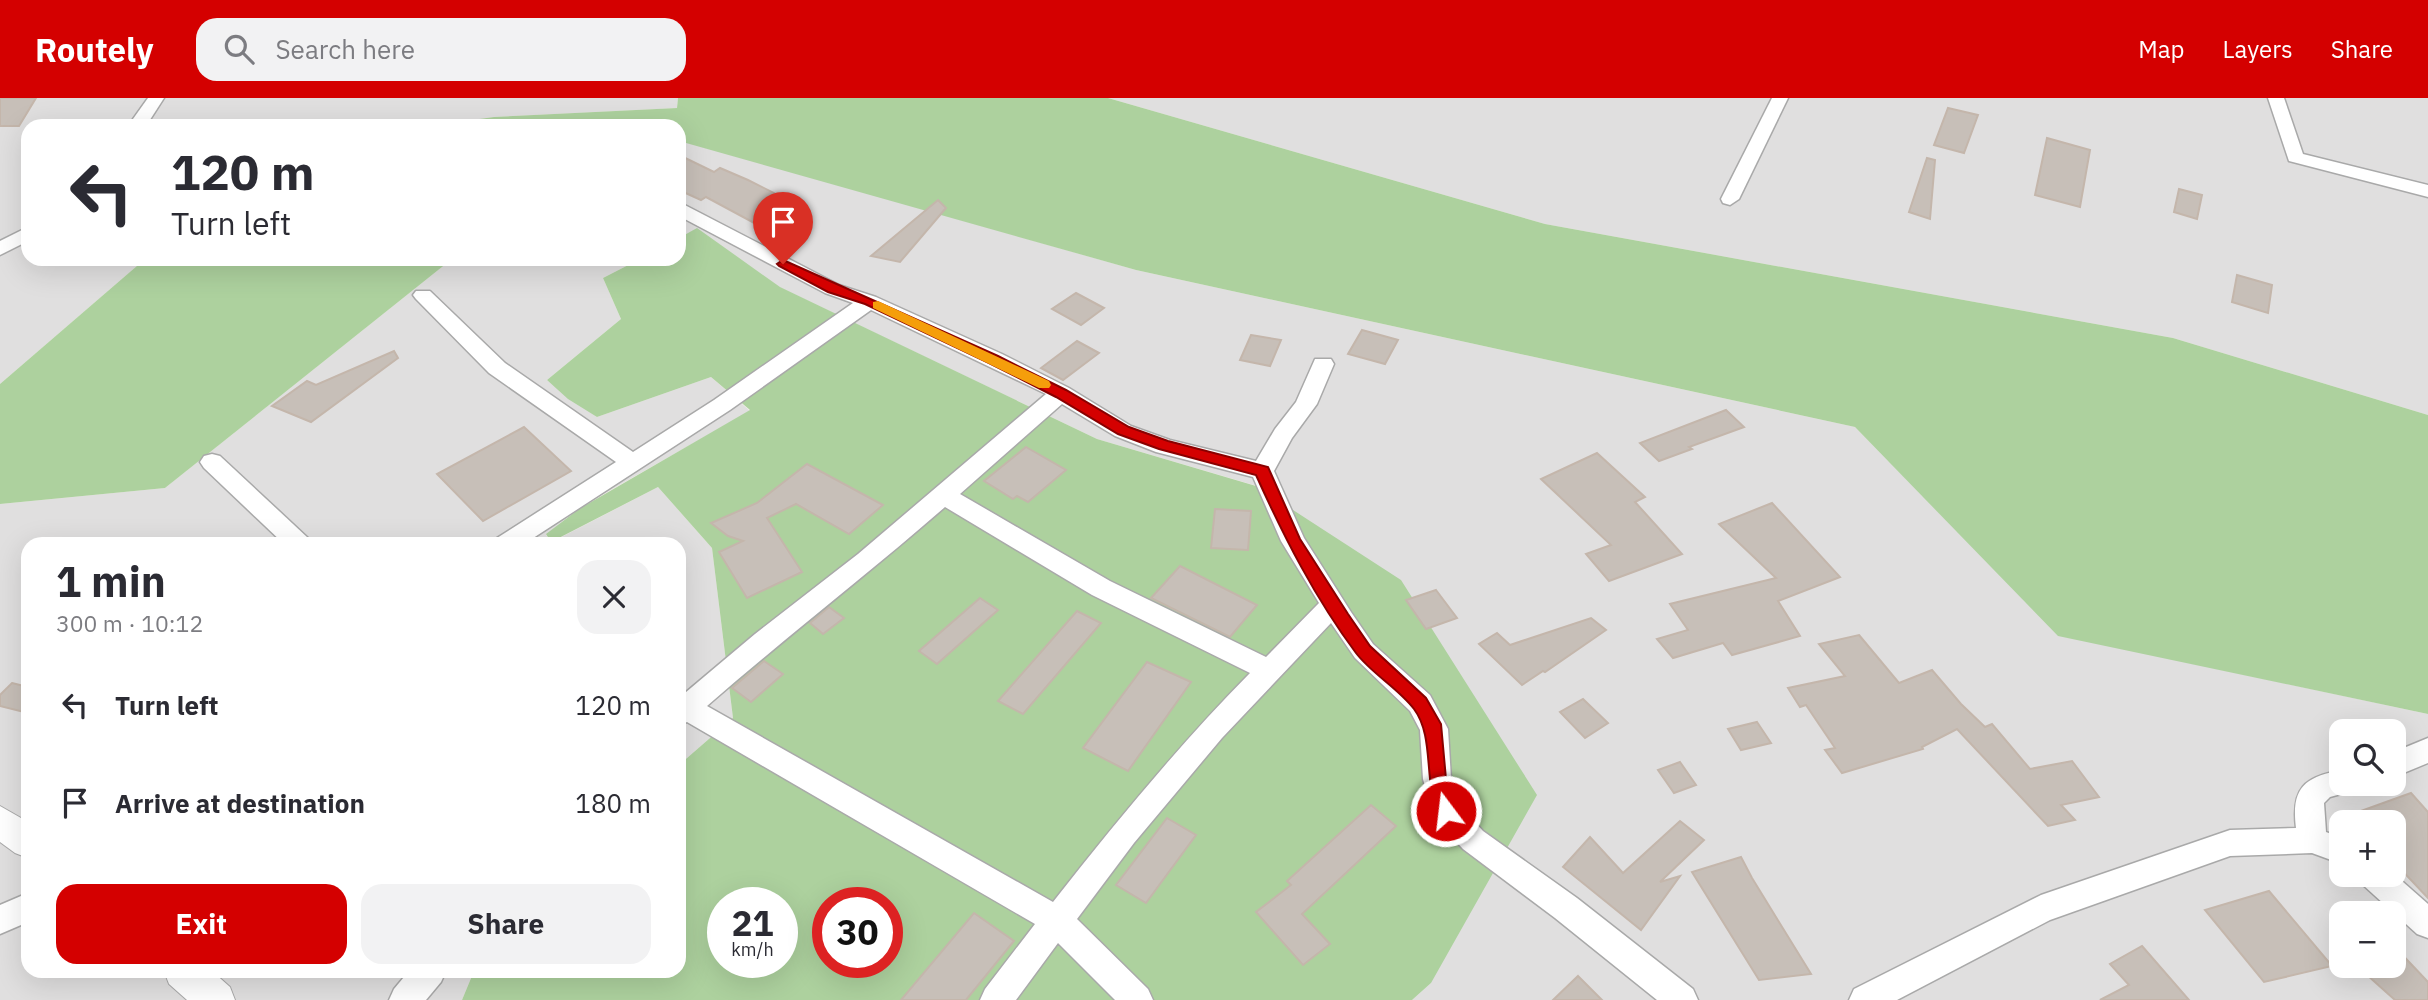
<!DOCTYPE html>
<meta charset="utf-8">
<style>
body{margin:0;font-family:"IBM Plex Sans",sans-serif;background:#f2f2f3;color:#2b2b33;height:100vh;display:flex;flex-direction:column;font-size:26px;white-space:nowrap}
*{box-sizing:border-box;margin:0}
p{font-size:23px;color:#7c7c81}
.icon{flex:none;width:38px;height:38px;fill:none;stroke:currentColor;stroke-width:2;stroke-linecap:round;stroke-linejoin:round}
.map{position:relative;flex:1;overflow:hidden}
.details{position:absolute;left:21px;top:439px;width:665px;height:441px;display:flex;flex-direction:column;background:#fff;border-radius:21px;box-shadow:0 7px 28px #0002}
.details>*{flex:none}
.top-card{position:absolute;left:21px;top:21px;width:665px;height:147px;border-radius:21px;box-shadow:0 7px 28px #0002;background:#fff;color:#2b2b33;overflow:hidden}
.fabs{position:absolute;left:2329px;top:621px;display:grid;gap:14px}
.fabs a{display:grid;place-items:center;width:77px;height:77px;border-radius:14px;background:#fff;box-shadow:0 7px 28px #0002;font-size:35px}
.speed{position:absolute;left:707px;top:789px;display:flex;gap:14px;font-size:35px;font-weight:700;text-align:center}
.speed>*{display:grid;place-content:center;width:91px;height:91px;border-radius:50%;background:#fff;box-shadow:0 7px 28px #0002;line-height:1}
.speed small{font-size:18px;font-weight:400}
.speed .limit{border:10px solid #d22;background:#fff;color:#111}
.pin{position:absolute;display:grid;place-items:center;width:60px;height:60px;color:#fff;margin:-72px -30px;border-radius:50% 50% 50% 0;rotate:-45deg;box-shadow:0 0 7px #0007}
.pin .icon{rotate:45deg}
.me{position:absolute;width:77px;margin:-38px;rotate:345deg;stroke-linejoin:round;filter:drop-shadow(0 0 5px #0008)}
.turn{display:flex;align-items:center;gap:24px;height:147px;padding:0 35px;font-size:32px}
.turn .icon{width:91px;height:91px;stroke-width:2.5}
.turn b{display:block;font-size:49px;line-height:60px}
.round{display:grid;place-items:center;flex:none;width:74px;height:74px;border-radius:21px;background:#f2f2f3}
.overview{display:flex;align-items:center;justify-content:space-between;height:119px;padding:0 35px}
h1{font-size:42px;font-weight:700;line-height:52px}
.primary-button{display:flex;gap:14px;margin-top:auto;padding:14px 35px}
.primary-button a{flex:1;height:80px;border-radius:21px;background:#d40000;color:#fff;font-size:28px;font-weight:700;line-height:80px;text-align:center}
.primary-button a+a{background:#f2f2f3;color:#2b2b33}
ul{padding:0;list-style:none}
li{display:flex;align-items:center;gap:21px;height:98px;padding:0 35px}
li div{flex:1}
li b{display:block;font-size:26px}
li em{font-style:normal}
header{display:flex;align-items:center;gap:42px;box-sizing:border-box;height:98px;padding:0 35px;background:#d40000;color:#fff}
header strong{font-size:33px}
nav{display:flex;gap:38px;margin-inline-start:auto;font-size:24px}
.search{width:490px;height:63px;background:#f2f2f3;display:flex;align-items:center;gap:18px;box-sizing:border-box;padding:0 24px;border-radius:21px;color:#7c7c81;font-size:26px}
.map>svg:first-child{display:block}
</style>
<header>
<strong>Routely</strong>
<div class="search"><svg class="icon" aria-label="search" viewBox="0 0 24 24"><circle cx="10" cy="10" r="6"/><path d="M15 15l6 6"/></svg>Search here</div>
<nav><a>Map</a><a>Layers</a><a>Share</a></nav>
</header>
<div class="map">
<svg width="2428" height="902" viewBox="0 0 2428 902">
<rect width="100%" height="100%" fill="#f2efe9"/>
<g fill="#e0dfdf" fill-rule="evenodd">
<path d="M0,0h678l-1,10 -183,9 -66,9h-400v133h117l-145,125z"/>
<path d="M1108,0h1320v317l-255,-77 -628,-114z"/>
<path d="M681,42l455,130 719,157 203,208 370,79v286h-1016l19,-17 -174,-497 -160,-47 -318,-152 -82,-58 -18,9zM2342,634h52v52h-52zM2342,724h52v53h-52zM2342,816h52v52h-52z"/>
<path d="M452,161h188l-37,19 18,41 -74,61 50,37 114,-40 39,34 -171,97 -33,27 6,7 106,-55 54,61 21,170 -54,47v-221h-651v427h446l-12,29h-462v-496l165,-16z"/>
</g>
<g fill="#add19e" fill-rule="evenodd">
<path d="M678,0h430l437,126 628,114 255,77v299l-370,-78 -203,-209 -719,-157 -457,-129v-15h-251l66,-9 183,-9z"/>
<path d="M697,130l83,59 317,152 159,47 145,94 136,215 -106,188 -19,17h-950l12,-29h205v-206l54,-47 -21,-170 -54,-61 -107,55 -5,-8 33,-25 171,-99 -39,-33 -114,40 -29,-18 -21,-19 74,-61 -18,-41 37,-19h39v-21zM723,805h59v59h-59zM828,805h59v59h-59z"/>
<path d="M145,161h307l-287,229 -165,16v-120z"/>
</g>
<g fill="#c7bfb8" stroke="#c4b6ab" stroke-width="2">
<path d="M0,0h36l-17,28h-19z"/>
<path d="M1948,10l30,7 -14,38 -30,-8z"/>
<path d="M2047,40l43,12 -10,57 -45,-12z"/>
<path d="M679,57l35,17 6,-4 28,12 46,23 -36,22 -52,-28 -5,3 -22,-10z"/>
<path d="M1927,60l8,2 -5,59 -21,-7z"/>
<path d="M2179,91l23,6 -5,24 -23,-7z"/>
<path d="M938,102l8,8 -46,54 -29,-6z"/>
<path d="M2237,177l35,10 -4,28 -36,-11z"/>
<path d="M1076,195l28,15 -23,17 -29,-16z"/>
<path d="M1362,232l36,10 -13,24 -37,-10z"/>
<path d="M1251,237l30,5 -11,26 -30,-6z"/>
<path d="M1077,243l22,12 -36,27 -22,-12z"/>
<path d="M394,253l4,7 -87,64 -39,-16 35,-25 9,4z"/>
<path d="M1726,312l18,17 -55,20 3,2 -33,12 -19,-18z"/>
<path d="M524,329l47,44 -88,50 -46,-47z"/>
<path d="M1026,349l40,23 -38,32 -11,-6 -4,3 -29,-18z"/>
<path d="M1597,355l48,44 -10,5 47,52 -73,27 -23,-27 25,-9 -70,-66z"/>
<path d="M807,366l76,41 -34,29 -53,-30 -29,14 35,54 -55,26 -28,-46 24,-11 -15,-5 -17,-13 46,-20z"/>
<path d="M1772,405l68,74 -62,24 22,35 -68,19 -9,-12 -50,15 -16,-19 31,-9 -18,-26 106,-26 -57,-54z"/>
<path d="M1215,411l36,2 -3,39 -37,-2z"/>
<path d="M1180,468l77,39 -27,32 -79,-39z"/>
<path d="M1436,492l21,28 -31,11 -20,-29z"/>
<path d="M980,500l18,12 -61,54 -18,-13z"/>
<path d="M829,509l15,11 -21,16 -13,-11z"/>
<path d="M1077,513l24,12 -78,91 -25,-13z"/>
<path d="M1591,520l15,12 -61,42 -2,-1 -21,14 -43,-41 18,-11 13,12z"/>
<path d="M1859,537l40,48 33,-13 29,34 24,23 7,-3 38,45 42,-8 27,36 -38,8 14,15 -27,6 -91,-97 -35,18 1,2 -81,24 -17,-23 10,-2 -29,-43 -6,2 -12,-19 57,-12 -26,-32z"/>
<path d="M764,563l19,13 -32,28 -19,-14z"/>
<path d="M1147,564l44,20 -63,89 -45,-23z"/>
<path d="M12,585l16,4v26l-28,-7v-11z"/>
<path d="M1583,601l25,24 -23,15 -25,-26z"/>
<path d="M1757,624l14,21 -30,7 -13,-21z"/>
<path d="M1680,664l16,23 -22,8 -16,-23z"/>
<path d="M2411,695l17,19v86l-34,-36v-40h-58v-2z"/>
<path d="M1371,707l25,21 -94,88 28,30 -27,21 -47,-53 35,-27 -4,-4z"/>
<path d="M1167,720l29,17 -50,68 -30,-18z"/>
<path d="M1680,723l24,19 -44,42 20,-6 -39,54 -78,-63 27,-30 33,36z"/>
<path d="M1741,759l11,21 59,96 -52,6 -67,-108z"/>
<path d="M2269,793l63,75 -68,16 -59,-72z"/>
<path d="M974,815l40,28 -48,59h-65z"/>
<path d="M2142,848l47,54h-89l29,-15 -19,-21z"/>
<path d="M2394,848l34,36v18h-33l-38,-34h37z"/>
<path d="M1578,878l24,24h-49z"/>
</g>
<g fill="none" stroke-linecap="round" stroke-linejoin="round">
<defs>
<g id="minor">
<path d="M148,0h16l-18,28h-18z"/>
<path d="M1772,0h16l-49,101 -9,6 -7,-2 -2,-4z"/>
<path d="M2268,0h16l19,56 125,31v12l-139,-36z"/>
<path d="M679,104l160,83 37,12 126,57 67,34 62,38 39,14 86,21 19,-32 21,-27 19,-43h16l3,5 -17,40 -25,34 -18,33 30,67 47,74 22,32 57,51 18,34 3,50 8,26 24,26 94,67 116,91 5,11h-41l-102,-82 -92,-69 -27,-29 -4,-9 -9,-32 -3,-49 -10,-19 -55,-53 -24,-35 -109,115 -88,105 -57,76 71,70 5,11h-38l-57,-57 -42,57h-36l5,-11 50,-65 -348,-202 -8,3v-27l76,-64 103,-80 188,-160 -175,-84 -141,100 -206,134h-30l3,-6 119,-76 -127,-89 -73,-74 -3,-4 3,-4h14l75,72 128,89 81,-52 139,-97 -28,-10 -146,-77zM1062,306l53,32 41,16 97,25 28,64 38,62 -53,54 -156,-76 -150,-87zM945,409l147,88 158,78c-71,72 -135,150 -197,229l-346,-196c78,-68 160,-131 238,-199z"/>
<path d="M28,129v14l-28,14v-14z"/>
<path d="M212,356l8,2 88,82 3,6h-27l-80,-76 -4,-6 4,-6z"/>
<path d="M2428,640v25l-34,14v-25z"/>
<path d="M2342,672v14h13l-3,7 -22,6 -6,6 2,29 16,6v26l-30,-11 -82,3 -180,64 -153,80h-48l5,-11 187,-94 189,-65 66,-2c-5,-40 8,-51 46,-58z"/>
<path d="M2394,776l34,30v34l-11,-4 -54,-49 -4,-10z"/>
<path d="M28,795v29l-28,12v-29z"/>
<path d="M409,873h37l-5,11 -15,18h-37l5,-11z"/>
</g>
<g id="tertiary">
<path d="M0,708l28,16v36l-13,-5 -15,-11z"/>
<path d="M164,873h48l18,16 5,13h-48l-18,-16z"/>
</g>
</defs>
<use href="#minor" stroke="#a9a9a9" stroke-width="3"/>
<use href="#tertiary" stroke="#a9a9a9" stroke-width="2"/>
<use href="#minor" fill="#fff" fill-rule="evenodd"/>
<use href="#tertiary" fill="#fff" fill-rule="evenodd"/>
</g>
<path fill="#d40000" stroke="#8a0000" stroke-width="2" d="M783,162l215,96 68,34 63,37 39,14 100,26 32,72 48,75 22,32 56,52 15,26 5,55 9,32 -2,6 -7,3 -7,-3c-16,-35 -4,-80 -25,-108 -16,-21 -42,-35 -58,-56 -41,-55 -72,-116 -100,-178l-97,-26 -41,-15 -62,-37 -67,-34 -124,-59 -37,-12 -49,-26 -2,-2z"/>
<path fill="#f59e0b" d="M878,203l171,80 2,4 -2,3h-10l-166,-80v-6z"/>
</svg>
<div class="fabs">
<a><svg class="icon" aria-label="search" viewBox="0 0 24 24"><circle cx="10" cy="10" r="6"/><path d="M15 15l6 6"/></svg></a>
<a>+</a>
<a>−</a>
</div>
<div class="speed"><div>21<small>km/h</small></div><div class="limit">30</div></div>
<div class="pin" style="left:783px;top:166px;background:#d93025"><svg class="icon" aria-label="arrive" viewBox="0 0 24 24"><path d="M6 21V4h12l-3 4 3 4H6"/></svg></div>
<svg class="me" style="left:1446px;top:713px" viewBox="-20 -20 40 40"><circle r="17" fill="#d40000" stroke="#fff" stroke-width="3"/><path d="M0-11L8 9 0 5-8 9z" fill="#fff"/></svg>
<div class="top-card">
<div class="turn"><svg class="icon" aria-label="left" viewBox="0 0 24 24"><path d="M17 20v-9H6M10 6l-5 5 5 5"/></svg><div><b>120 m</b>Turn left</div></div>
</div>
<section class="details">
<div class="overview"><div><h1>1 min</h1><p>300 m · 10:12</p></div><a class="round"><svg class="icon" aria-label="close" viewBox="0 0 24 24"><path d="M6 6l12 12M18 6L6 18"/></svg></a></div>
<ul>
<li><svg class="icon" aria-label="left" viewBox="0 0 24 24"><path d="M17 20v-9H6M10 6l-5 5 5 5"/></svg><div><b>Turn left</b></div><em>120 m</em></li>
<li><svg class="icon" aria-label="arrive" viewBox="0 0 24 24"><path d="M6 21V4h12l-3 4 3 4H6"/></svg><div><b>Arrive at destination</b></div><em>180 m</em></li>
</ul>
<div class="primary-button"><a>Exit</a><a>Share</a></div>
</section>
</div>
